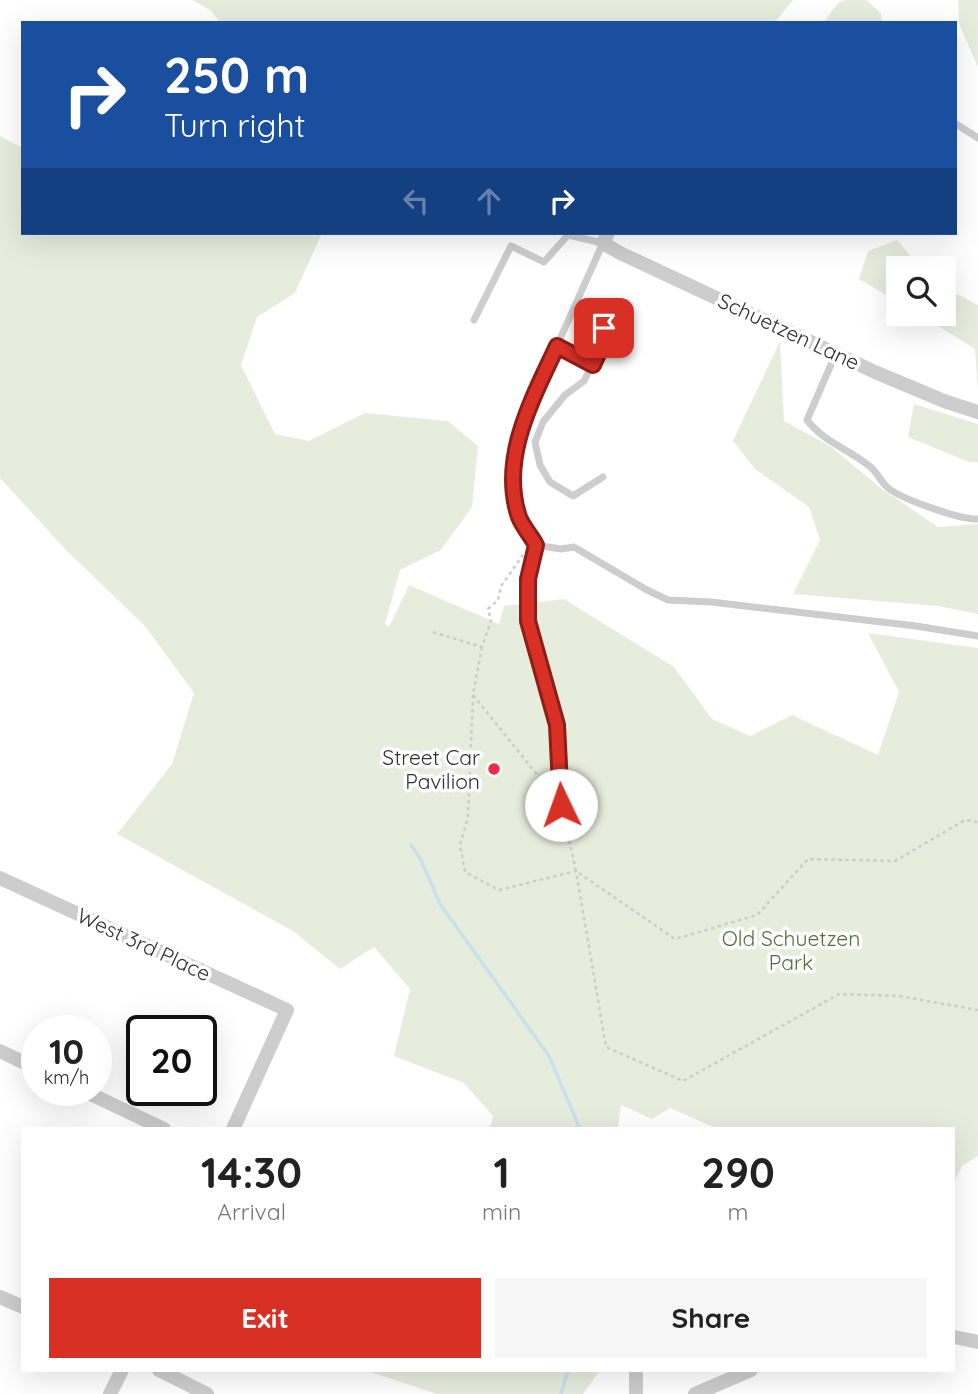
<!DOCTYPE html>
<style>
body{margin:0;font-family:Quicksand,sans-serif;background:#f6f6f6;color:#222;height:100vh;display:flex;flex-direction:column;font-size:26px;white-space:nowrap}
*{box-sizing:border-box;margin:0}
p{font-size:23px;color:#767676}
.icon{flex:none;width:38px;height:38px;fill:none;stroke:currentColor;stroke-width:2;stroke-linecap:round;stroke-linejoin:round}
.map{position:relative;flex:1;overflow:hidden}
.drawer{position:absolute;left:21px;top:1127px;width:934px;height:245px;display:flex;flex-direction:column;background:#fff;border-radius:0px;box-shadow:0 7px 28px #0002}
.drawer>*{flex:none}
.top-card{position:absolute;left:21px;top:21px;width:936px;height:214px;border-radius:0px;box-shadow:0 7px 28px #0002;background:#1a4fa0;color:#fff;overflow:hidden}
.fabs{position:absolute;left:886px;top:256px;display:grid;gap:14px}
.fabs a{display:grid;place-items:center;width:70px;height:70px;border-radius:0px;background:#fff;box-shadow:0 7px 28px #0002;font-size:35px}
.speed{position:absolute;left:21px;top:1015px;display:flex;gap:14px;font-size:35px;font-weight:700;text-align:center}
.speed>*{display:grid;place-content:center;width:91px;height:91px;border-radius:50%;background:#fff;box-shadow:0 7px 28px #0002;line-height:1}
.speed small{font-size:18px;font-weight:400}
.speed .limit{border:4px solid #111;border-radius:10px;background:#fff;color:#111}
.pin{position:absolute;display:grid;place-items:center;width:60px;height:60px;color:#fff;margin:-30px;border-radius:14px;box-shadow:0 4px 10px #0006}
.me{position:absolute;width:77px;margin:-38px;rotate:357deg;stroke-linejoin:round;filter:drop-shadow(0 0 5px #0008)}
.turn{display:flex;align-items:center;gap:24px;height:147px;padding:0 28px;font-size:32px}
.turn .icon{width:91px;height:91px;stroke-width:2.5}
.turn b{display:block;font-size:49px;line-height:60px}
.lanes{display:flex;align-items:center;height:66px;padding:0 28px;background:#0003;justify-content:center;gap:35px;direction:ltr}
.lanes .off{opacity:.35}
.eta{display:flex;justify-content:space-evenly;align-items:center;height:119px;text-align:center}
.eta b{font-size:42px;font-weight:700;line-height:49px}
.action{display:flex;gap:14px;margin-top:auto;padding:14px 28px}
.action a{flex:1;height:80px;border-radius:0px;background:#d93025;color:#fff;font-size:28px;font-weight:700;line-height:80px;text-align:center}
.action a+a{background:#f6f6f6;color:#222}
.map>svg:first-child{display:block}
</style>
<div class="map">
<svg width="978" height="1394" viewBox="0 0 978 1394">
<rect width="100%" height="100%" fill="#fff"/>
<g fill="#e7eddd">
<path d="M192,0h601l-19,23h-553l-11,-13z"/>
<path d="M845,0h21l15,13 1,10h-59l15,-20z"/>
<path d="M958,0h20v67l-19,-43z"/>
<path d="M0,136l23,12v85h299l-27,60 -38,24 -16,48 34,69 34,7 56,-28 83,8 30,25 -6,61 -31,43 -41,20 -15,54 4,3 20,-42 90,39 5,-18 60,-7 110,68 38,52 38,17 42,-21 86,40 21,-63 -31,-59 110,15v508l-16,10 -8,17v-54h-236l-48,-21 -18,11 -31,-14 -3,24h-128l3,-13 -29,-33 -70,-27 16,-67 -36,-42 -34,22 -47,-38 -176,-97 55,-70 22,-71 -49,-67 -79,-76 -66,-72z"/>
<path d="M897,240l24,28h-23v34l-39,-23 9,-28z"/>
<path d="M943,287l35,18v88l-3,-44 -58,-36h26z"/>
<path d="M780,341l4,80 46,25 52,43 56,38 40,-3v90l-40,-8 -145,-12 27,-54 -11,-33 -54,-38 -22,-28z"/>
<path d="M914,404l64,20v38h-9l-61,-25z"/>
<path d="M364,1370h236l-17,24h-146z"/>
</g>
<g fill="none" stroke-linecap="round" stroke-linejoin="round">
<g stroke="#c9e1ed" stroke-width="3.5">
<path d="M411,845l10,15 19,44 109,152 31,73"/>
<path d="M561,1394l7,-24"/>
</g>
<g stroke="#cdcdcd" stroke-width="2.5" stroke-dasharray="3.5 3.5" stroke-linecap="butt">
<path d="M433,632l49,15 9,-26 -3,-12 10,-9 3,-14 22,-31"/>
<path d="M482,647l-9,48 78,97"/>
<path d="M473,695l-5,122 -8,28 5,27 34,18 77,-19 30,176 77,34 156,-87 60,2 79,14"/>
<path d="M563,813l13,58 99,68 82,-24 51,-56 87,2 70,-41 13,2"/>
</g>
<g stroke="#cdcdcd" stroke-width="7">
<path d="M956,124l22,14"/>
<path d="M474,320l37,-74 33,16 24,-27 35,8 -74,165 -13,42 -3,40 7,29 16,26 25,4 13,-2 73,43 21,10 43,2 205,24 62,10"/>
<path d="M557,346l36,19"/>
<path d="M836,353l-29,67c17,22 39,28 61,45 8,5 11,14 18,21 11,12 75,34 92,33"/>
<path d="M603,477l-30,19 -23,-14 -10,-17 -5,-23 8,-20 22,-27 19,-14 19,-38 1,-15 7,-17"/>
<path d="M536,545l-8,34v42l29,104 4,80"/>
</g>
<g stroke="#cdcdcd" stroke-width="14">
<path d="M608,233l-5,10 17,10 255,119 69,29 34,11"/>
<path d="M0,878l287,132 -54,119"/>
<path d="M0,1051l37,18"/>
<path d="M82,1090l82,39"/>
<path d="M0,1297l23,10"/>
<path d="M954,1337l24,5"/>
<path d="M159,1370l48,24"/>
<path d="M110,1394l12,-24"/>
<path d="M636,1394v-24"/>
<path d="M695,1394l56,-24"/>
</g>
</g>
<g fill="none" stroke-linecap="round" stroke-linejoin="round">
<defs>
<path id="route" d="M561,805l-4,-80 -29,-104v-42l8,-34c-5,-9 -13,-18 -17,-28 -20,-59 14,-119 38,-171l36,19 10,-22 1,-15"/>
</defs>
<use href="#route" stroke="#8d1f18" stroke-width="18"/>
<use href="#route" stroke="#d93025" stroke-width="12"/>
</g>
<circle fill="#eb2e43" stroke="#fff" stroke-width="2.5" cx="494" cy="769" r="7"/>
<g text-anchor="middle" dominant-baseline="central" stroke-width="7" stroke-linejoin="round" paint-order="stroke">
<g font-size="21" fill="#303030" stroke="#fff">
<text transform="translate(789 331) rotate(25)">Schuetzen Lane</text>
<text transform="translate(144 944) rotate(25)">West 3rd Place</text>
</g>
<g font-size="21" fill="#303030" stroke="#fff" text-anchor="end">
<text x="480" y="757">Street Car<tspan x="480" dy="24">Pavilion</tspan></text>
</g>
<g font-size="21" fill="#556d3b" stroke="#fff">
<text x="791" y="938">Old Schuetzen<tspan x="791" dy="24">Park</tspan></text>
</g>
</g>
</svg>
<div class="fabs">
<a><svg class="icon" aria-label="search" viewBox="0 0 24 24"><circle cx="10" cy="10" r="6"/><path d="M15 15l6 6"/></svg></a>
</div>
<div class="speed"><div>10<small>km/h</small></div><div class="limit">20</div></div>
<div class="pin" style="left:604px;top:328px;background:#d93025"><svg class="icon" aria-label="arrive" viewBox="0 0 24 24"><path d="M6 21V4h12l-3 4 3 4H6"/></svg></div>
<svg class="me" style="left:561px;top:805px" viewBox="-20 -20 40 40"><circle r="19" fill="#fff"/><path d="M0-13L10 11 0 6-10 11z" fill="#d93025"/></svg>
<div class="top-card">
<div class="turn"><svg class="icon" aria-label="right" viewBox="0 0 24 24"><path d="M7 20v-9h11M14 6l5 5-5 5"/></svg><div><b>250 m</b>Turn right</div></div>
<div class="lanes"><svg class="icon off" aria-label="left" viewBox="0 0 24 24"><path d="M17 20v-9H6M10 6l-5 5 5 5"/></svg><svg class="icon off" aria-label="ahead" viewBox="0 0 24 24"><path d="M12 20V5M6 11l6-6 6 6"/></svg><svg class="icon" aria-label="right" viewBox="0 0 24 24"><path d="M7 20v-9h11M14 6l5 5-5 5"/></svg></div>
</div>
<section class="drawer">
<div class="eta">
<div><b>14:30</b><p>Arrival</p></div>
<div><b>1</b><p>min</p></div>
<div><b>290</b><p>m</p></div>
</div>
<div class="action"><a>Exit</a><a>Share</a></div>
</section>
</div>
